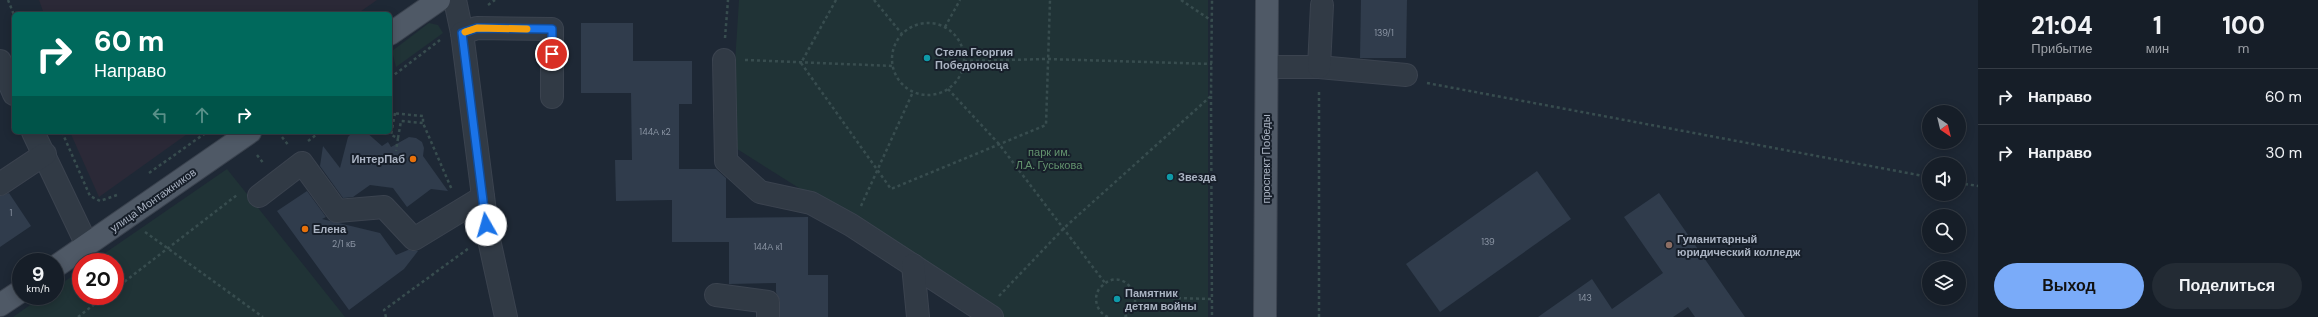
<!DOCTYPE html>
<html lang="ru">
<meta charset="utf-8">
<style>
body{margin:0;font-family:"DM Sans",sans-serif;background:#232b34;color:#f1f3f6;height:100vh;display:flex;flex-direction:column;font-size:15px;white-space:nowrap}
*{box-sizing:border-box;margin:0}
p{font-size:13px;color:#9ea2a8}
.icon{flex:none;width:22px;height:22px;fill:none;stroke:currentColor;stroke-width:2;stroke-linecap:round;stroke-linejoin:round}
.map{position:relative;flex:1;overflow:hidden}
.side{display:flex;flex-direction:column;background:#161e28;width:340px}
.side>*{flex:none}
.hud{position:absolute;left:12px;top:12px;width:380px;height:122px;border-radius:6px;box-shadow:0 2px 10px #0003,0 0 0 1px #353c45;background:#00695c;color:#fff;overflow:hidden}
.needle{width:26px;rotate:145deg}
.fabs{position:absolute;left:1922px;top:105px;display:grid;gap:8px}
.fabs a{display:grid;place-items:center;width:44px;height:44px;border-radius:50%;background:#161e28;box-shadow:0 2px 10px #0003,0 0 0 1px #353c45;font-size:20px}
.speed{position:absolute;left:12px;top:253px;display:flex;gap:8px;font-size:20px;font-weight:700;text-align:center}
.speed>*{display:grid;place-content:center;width:52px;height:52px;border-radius:50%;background:#161e28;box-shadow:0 2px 10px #0003,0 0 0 1px #353c45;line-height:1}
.speed small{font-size:10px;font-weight:400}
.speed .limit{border:6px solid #d22;background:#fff;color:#111}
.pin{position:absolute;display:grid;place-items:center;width:34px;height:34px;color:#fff;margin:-17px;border:2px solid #fff;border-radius:50%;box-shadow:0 1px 4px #0007}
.me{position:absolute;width:44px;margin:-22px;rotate:353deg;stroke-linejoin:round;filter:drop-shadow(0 0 3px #0008)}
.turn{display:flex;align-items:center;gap:14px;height:84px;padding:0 16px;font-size:18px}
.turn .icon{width:52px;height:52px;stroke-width:2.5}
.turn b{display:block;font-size:28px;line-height:34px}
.lanes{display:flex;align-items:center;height:38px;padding:0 16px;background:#0003;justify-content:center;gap:20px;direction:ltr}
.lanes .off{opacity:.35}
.eta{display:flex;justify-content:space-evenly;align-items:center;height:68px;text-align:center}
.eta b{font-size:24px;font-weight:800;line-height:28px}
.cta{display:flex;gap:8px;margin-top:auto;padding:8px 16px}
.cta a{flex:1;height:46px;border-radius:24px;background:#7aabf9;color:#111;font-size:16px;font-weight:800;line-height:46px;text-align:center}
.cta a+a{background:#232b34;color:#f1f3f6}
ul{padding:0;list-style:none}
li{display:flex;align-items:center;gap:12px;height:56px;padding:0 16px;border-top:1px solid #353c45}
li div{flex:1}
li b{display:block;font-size:15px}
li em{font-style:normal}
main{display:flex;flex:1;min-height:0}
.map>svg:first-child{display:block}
</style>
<main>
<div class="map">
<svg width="1978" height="317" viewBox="0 0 1978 317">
<rect width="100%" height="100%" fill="#1e2835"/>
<g fill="#2b2937">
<path d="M39,0h338l-20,14h-313z"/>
<path d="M70,132h120l-91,65z"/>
</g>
<g fill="#203336">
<path d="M739,0h469v317h-204l-270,-170v-68z"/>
<path d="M429,23l9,2 5,8 -47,34 -4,-16z"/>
<path d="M227,169l118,148h-332l30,-21h12v-8l26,-18v26h34v-34h-23z"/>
</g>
<g fill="#303c4c">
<path d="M1361,0h46l-1,58h-46z"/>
<path d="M581,23h52v38h59v43h-13v65h37l10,9v40l82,-1v58h20v42h-48v-15l-4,-10v-9l-47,1v-42h-57v-42l-56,1 -1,-41h17l-1,-67h-50z"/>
<path d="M353,132h13l16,14 6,-4 3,5 18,-10 7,1 6,4 2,6 -1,8 25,35 -17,-2 -24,18 -14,-19 -23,-3 -17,12 -10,1 -23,-32 3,-20 17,22 8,-31z"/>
<path d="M1537,171l34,48 -131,93 -34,-48z"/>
<path d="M307,191l19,26 -4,2 58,14 16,22 12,-5 10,1 -14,18 -55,41 -72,-99z"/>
<path d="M9,193l22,33 -31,21v-51z"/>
<path d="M1659,193l86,124h-50l-7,-10 -15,10h-135l54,-38 20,30 51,-36 -39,-56z"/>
</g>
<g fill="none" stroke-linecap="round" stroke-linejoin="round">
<defs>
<g id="minor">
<path d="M455,0l7,33 26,202 18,82"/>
<path d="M462,33l15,-5 75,1v68"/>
<path d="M724,60l2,101 34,31 51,11 40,22 141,92"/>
<path d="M0,61l14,33"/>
<path d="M1267,67h52l87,8"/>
<path d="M1319,67l3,-62"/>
<path d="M33,132l54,113"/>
<path d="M0,184l45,-30"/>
<path d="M259,196l43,-33 35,48 47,-4 30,32 69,-42"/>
<path d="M913,265l5,52"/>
<path d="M716,295l52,7v15"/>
</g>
<g id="major">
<path d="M390,34l49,-34"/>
<path d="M55,267l195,-135"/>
<path d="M0,305l21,-14"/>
<path d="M1265,317l2,-317"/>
</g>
</defs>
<use href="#minor" stroke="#3b434f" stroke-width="24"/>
<use href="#major" stroke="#3b434f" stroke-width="24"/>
<g stroke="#384d4f" stroke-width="2.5" stroke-dasharray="3 3" stroke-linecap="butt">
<path d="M8,0l6,15"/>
<path d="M836,0l-35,63 90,126 155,-64 4,-125"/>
<path d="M874,0l28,34"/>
<path d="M1181,0l31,21"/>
<path d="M488,5l7,-5"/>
<circle cx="928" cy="59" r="36"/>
<path d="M945,27l15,-27"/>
<path d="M725,38l3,-38"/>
<path d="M745,60l148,6"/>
<path d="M964,61l83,-2 165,5"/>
<path d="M390,78l50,-38"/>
<path d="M1427,83l502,94"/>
<path d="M948,89l51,55 106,139"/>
<path d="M1211,96l1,221"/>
<path d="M390,113l33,3v7l29,67"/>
<path d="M395,113l-4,22 7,3 -2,13"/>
<path d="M62,132l28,64 10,5 17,-6"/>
<path d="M282,137l7,9"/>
<path d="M398,138l3,-17 22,2"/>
<path d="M308,141l12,-9"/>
<path d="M257,155l7,9"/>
<path d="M149,173l58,-41"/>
<path d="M1959,183l19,3"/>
<path d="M861,206l52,-114"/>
<path d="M145,232l118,85"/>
<path d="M115,289l122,-94"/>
<path d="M999,296l65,-68 147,-132 1,-96"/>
<path d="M1136,297l76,2"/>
<path d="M78,317l27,-21"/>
<path d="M386,317l-2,-7 85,-62"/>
<path d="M1108,317c-7,-3 -11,-9 -12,-17 0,-6 2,-11 6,-14 21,-22 49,17 22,31"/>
<path d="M1319,317v-227"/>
</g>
<use href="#minor" stroke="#313a45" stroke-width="22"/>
<use href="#major" stroke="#4f5966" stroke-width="22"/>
</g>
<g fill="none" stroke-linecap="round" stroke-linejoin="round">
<defs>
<path id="route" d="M486,225l-24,-192 15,-5 75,1v25"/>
</defs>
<use href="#route" stroke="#114b97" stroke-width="10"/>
<use href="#route" stroke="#1a73e8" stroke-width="7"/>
<path stroke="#f59e0b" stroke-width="7" d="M465,32l12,-4 50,1"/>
</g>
<g fill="#0f9aa8" stroke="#171f2a" stroke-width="1.5">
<circle cx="927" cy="58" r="4"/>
<circle cx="1170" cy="177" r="4"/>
<circle cx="1117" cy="299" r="4"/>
</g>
<g fill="#e8710a" stroke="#171f2a" stroke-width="1.5">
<circle cx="413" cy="159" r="4"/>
<circle cx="305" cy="229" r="4"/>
</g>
<circle fill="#8d6e63" stroke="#171f2a" stroke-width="1.5" cx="1669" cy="245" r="4"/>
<g text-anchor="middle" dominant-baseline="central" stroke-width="4" stroke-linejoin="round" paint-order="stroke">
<g font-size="9" fill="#8a94a3">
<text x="1384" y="33">139/1</text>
<text x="655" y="132">144А к2</text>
<text x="11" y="213">1</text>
<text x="1488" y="242">139</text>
<text x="344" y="244">2/1 кБ</text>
<text x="768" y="247">144А к1</text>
<text x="1585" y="298">143</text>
</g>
<g font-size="11" font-weight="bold" fill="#abb4c3" stroke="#171f2a" text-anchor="start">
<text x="935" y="52">Стела Георгия<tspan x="935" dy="13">Победоносца</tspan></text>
<text x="405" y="159" text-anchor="end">ИнтерПаб</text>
<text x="1178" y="177">Звезда</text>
<text x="313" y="229">Елена</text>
<text x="1677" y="239">Гуманитарный<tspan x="1677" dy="13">юридический колледж</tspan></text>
<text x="1125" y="293">Памятник<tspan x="1125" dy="13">детям войны</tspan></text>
</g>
<g font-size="11" fill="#63936e" stroke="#171f2a">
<text x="1049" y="152">парк им.<tspan x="1049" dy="13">Л.А. Гуськова</tspan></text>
</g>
<g font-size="11" fill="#abb4c3" stroke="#171f2a">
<text transform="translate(1266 159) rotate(-90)">проспект Победы</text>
<text transform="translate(153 200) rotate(-35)">улица Монтажников</text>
</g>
</g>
</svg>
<div class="fabs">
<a><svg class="needle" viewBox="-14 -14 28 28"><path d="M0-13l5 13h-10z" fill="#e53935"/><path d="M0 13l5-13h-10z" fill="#9ea2a8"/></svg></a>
<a><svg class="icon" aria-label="sound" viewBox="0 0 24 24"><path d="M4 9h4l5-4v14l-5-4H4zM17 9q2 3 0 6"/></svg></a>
<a><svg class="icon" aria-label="search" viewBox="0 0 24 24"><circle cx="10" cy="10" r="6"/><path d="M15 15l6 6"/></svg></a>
<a><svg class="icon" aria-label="layers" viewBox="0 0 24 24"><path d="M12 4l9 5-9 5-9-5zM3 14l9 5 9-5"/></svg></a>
</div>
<div class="speed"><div>9<small>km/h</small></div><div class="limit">20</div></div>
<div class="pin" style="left:552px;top:54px;background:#d93025"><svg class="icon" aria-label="arrive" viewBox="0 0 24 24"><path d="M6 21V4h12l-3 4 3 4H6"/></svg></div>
<svg class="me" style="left:486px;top:225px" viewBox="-20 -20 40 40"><circle r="19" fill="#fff"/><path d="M0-13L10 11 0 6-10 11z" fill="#1a73e8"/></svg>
<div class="hud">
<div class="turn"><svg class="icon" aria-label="right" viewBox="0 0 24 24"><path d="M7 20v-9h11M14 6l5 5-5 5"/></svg><div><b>60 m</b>Направо</div></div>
<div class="lanes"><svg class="icon off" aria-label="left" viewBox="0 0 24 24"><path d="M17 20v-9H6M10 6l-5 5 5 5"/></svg><svg class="icon off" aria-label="ahead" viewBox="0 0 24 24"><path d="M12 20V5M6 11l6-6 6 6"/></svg><svg class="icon" aria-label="right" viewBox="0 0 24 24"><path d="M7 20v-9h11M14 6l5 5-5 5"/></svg></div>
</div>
</div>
<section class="side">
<div class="eta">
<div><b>21:04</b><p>Прибытие</p></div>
<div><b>1</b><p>мин</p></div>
<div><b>100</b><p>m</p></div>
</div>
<ul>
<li><svg class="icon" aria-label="right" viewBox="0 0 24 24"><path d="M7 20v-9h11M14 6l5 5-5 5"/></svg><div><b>Направо</b></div><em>60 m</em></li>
<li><svg class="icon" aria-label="right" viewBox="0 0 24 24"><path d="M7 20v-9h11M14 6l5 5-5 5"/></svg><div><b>Направо</b></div><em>30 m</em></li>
</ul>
<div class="cta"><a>Выход</a><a>Поделиться</a></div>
</section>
</main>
